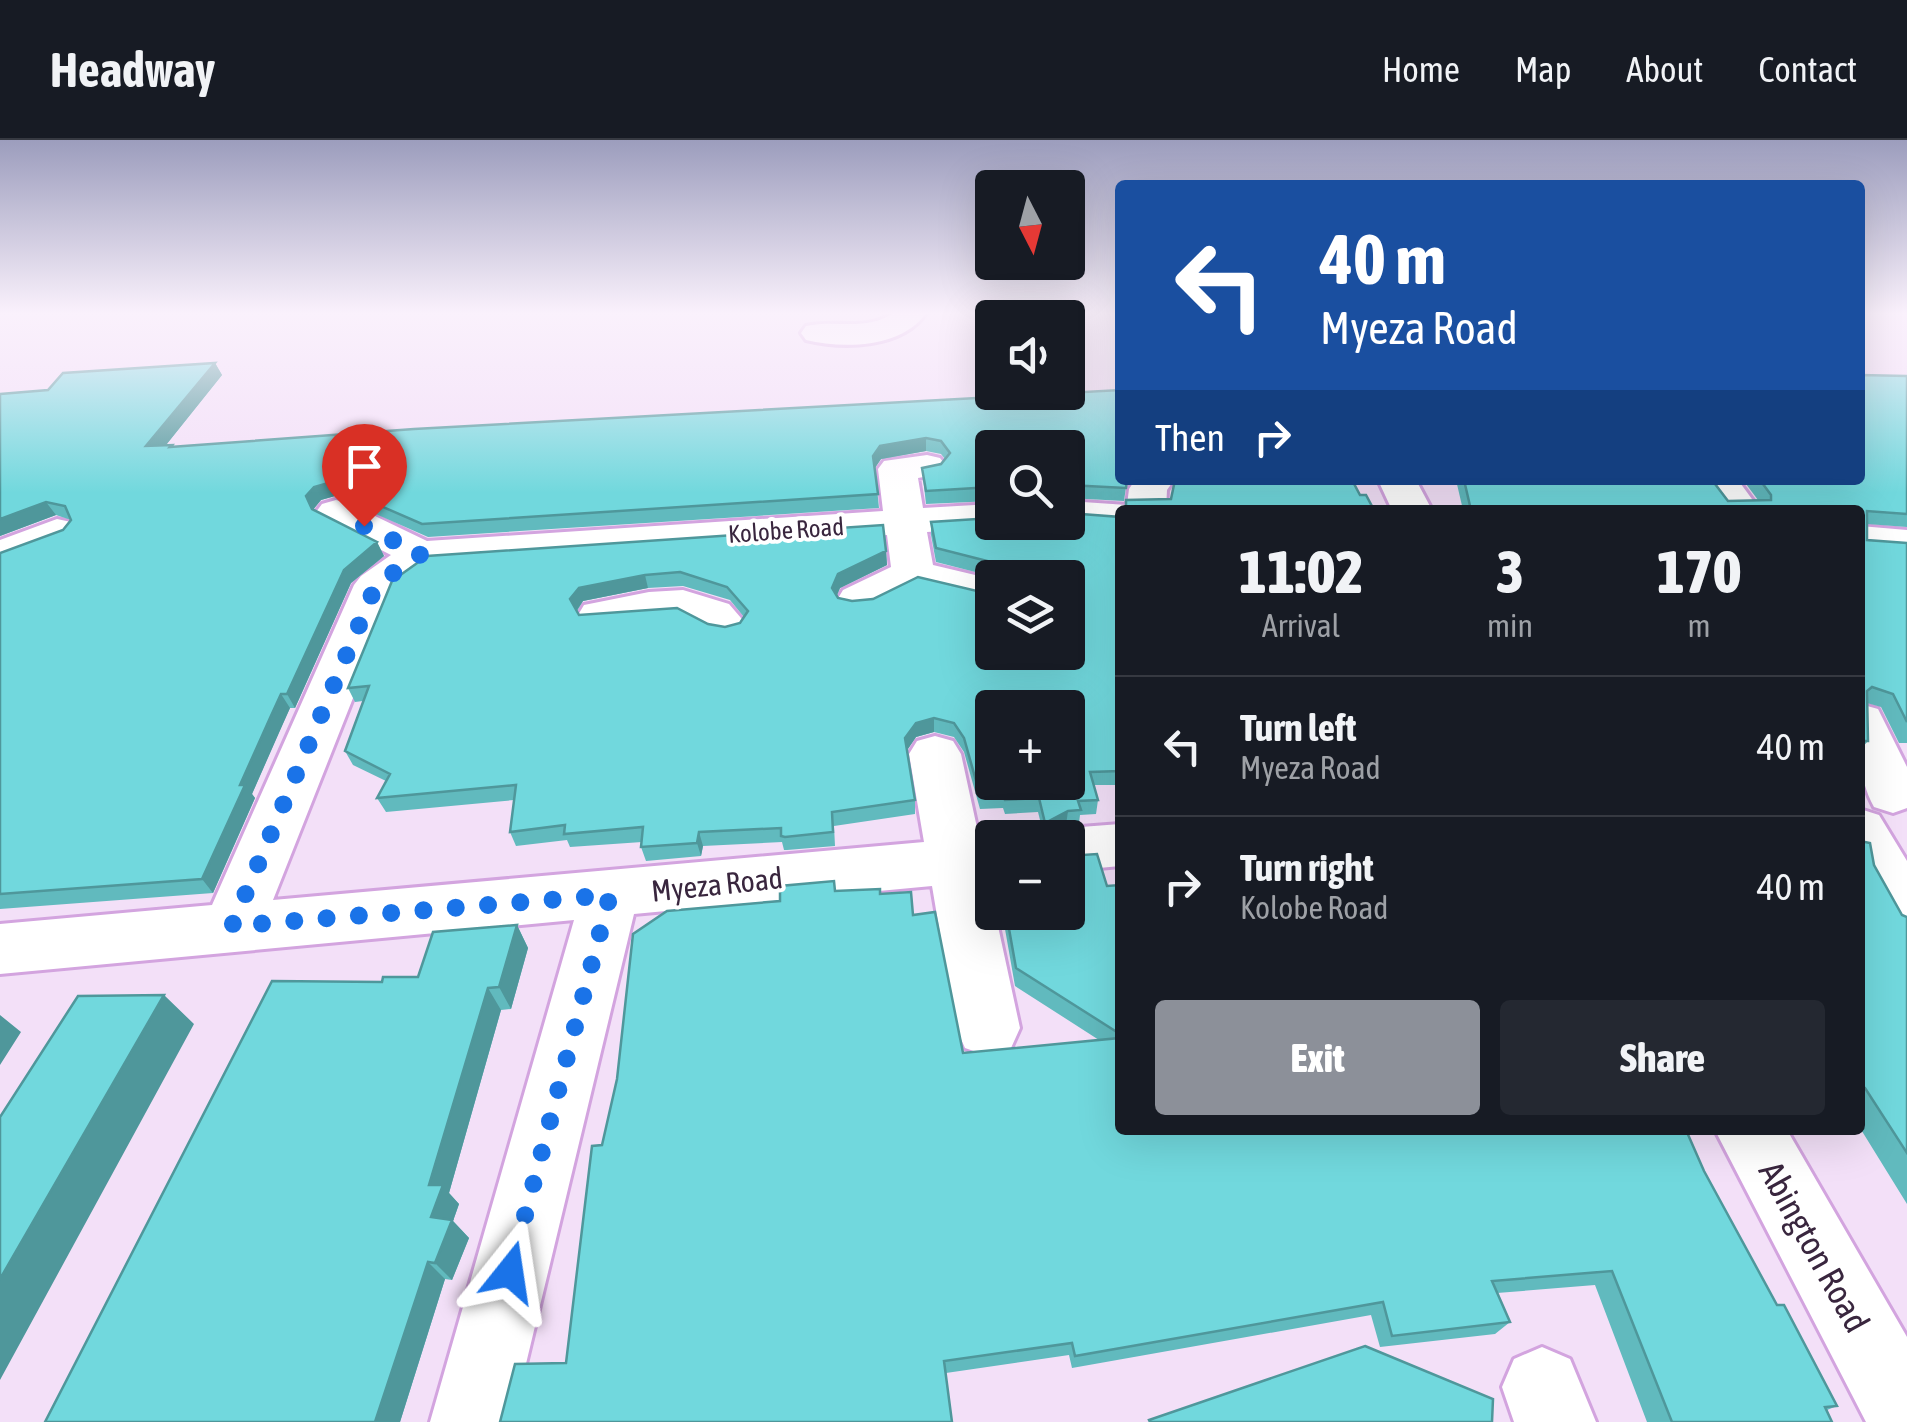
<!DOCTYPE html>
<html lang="en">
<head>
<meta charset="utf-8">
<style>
  :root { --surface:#171b24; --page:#242831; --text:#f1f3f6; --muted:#9ea1a6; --line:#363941; --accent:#8c9099 }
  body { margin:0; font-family:"Asap Condensed",sans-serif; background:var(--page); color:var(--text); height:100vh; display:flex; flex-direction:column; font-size:38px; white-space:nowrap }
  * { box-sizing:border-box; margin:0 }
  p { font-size:32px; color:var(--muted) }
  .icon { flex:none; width:55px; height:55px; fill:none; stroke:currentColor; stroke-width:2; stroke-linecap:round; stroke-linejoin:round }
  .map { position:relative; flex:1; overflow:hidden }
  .side { position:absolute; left:1115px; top:365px; width:750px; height:630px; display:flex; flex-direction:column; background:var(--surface); border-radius:10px; box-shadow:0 10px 40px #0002 }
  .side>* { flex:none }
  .hud { position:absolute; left:1115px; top:40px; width:750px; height:305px; border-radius:10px; box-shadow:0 10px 40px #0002; background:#1a4fa0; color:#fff; overflow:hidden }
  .needle { width:65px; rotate:174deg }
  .fabs { position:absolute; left:975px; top:30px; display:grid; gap:20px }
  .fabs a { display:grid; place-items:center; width:110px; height:110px; border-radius:10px; background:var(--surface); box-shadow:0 10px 40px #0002; font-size:50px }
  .pin { position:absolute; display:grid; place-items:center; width:85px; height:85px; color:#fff; margin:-102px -42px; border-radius:50% 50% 50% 0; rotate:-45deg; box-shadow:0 0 10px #0007 }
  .pin .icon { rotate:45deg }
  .me { position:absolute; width:110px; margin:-55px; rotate:15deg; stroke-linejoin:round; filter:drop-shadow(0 0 8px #0008) }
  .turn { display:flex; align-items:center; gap:35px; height:210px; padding:0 40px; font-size:45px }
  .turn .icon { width:130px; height:130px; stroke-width:2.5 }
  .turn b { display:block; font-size:70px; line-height:85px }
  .then { display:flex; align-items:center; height:95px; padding:0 40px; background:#0003; gap:20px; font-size:38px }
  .eta { display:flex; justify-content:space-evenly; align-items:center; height:170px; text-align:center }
  .eta b { font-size:60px; font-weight:800; line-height:70px }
  .cta { display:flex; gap:20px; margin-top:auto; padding:20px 40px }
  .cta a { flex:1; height:115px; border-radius:10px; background:var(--accent); color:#fff; font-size:40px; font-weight:800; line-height:115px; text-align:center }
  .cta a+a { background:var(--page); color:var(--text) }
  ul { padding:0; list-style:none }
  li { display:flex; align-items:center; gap:30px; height:140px; padding:0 40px; border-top:2px solid var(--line) }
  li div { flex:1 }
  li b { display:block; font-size:38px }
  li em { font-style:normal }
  header { display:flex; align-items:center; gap:60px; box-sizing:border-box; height:140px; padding:0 50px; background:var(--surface); border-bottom:2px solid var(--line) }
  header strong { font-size:48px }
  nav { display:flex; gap:55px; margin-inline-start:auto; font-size:35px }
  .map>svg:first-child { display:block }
</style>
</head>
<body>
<header>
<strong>Headway</strong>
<nav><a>Home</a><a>Map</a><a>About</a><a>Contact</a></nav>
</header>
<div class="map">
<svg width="1907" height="1282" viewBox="0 0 1907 1282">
  <rect width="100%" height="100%" fill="#f3e0f8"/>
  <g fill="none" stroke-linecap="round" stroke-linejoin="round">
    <g stroke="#d3a4df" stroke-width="6">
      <path id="minor" d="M893 173H926C902 208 844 209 806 200L801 193 806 186C836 179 866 192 893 173Z
        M927 315 940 318 946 326 940 334 918 338 923 368 992 364V382H1008L992 388 927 392 933 425 992 439V459L980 462 918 447C894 460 871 477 843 470L837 460 843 450 891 427 887 395 432 426 395 452 273 760 924 702 909 614 917 601 935 596 953 601 961 614 979 697 996 698H992V740H988L1020 888 1011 908 988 916 965 908 956 888 932 746 634 774 512 1282H430L574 780 0 834V784L212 765 354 445 361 436 391 415 322 380 316 372 322 364 336 360 350 364 427 401 883 371 878 329 884 321Z
        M1135 340H1174L1167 350 1166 370H1120V387L1058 382H1068V361L1127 365 1129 349Z
        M1378 340H1416L1432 370H1392Z
        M1699 340H1738L1760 370H1720Z
        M57 379 71 382 77 391 71 400 0 428V400Z
        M1860 386 1907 390V414L1860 410Z
        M683 450 729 464 747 485 740 495C701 505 710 481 681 478 648 473 617 493 584 485L578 475 584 465 649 452Z
        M1860 564 1878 569 1907 627V668L1893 673 1874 667C1855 632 1860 602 1860 564Z
        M1860 669 1879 675 1907 721V797L1886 790 1860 741Z
        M1120 684V726L1068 731V698H1047L1068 688Z
        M1715 990H1787L1907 1197V1282H1866Z
        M1542 1207 1570 1219 1596 1282H1514L1502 1247 1514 1219Z"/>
    </g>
    <use href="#minor" fill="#fff" fill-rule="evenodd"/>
  </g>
  <path fill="#61babe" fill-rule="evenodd" d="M215 223 222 235 166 305 174 307 1120 250V340H1132L1126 347 1124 361 1068 358V308H992V361L926 364 922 328 941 324 945 319 941 314 926 311 881 319 875 328 879 368 428 397 335 356 321 360 313 369 377 402 384 416 351 443 295 568H290L279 592 252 654 255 658 213 753 0 769V413L63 390 71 380 56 375 0 396V254L48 250Z
    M1887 236H1907V387L1867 384V400L1907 403V603H1899L1881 567 1867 563 1868 601 1860 610V370H1463L1456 340H1712L1728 361 1758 360 1743 340H1860Z
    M1120 377V645H1094L1098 660 1096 674 1080 675 1079 683 1066 685 1067 698 1044 696 1038 672 1005 674 1003 668 980 669 964 612 954 597 934 592 916 597 907 610 915 660V674L834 686 835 706 787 710H784L782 702 703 706 701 716 646 721 641 707 642 702 570 707 567 700 516 706 510 692 514 660 386 672 377 658 386 641 353 625 345 611 363 561 355 562 348 548 392 441 886 411 887 425 840 448 837 455 838 458 1068 512 995 437 936 422 931 395V382ZM683 446 730 460 744 477 740 483 725 487 579 475 577 471 583 461 648 448Z
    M1860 701 1902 775 1907 777V1064L1860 988Z
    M1068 716 1107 746 1120 745V990L1704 1031 1777 1165 1837 1266 1827 1270 1832 1282H1647L1595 1145 1497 1153 1510 1182 1495 1194 1380 1207 1371 1175 1072 1228 1069 1215 946 1233 566 1223 602 1005 780 761 836 751 880 754 913 775 963 913 1099 900 1015 846 1002 772H1068Z
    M517 785 528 808 511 869 501 870 449 1053 459 1064 453 1081 469 1098 452 1140 445 1139 400 1282H45L418 837Z"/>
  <path fill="#4f979b" d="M215 223 222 235 154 320 146 306Z
    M926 298V311L881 319 874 329 873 316 880 306Z
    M328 343 335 356 321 360 313 370 306 356 314 347Z
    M46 362 56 375 0 396V379Z
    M377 402 384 416 351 443 295 568 287 554 344 430Z
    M886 411 887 425 840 448 834 462 832 448 838 434Z
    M645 435 648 448 583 461 575 473 570 459 579 448Z
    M281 554 290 568 252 654 255 658 213 753 202 739 240 645Z
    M934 578V592L916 597 906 612 905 598 916 583Z
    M1068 671 1066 685 1047 682 1046 696H1044L1045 683Z
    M699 692 703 706 701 716 697 703Z
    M517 785 528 808 511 869 499 847Z
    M488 848 501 870 449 1053 459 1064 453 1081 469 1098 452 1140 435 1123 429 1045Z
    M164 855 194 884 0 1240V1139Z
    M0 875 21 892 0 925Z
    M428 1122 445 1139 400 1282H375Z"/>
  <path fill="#71d8dd" stroke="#4f979b" stroke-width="2.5" fill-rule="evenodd" d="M215 223 146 306 172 305 170 307 414 289 1120 250V340H1127L1126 348 1068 345V308H992V347L926 351 922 328 941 324 950 313 941 301 926 298 880 306 873 316 878 354 422 384 328 343 314 347 306 356 312 369 377 402 344 430 287 554H281L270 578 240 645H245L202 739 0 754V413L63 390 71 380 65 366 46 362 0 379V254L48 250 63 233Z
    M1860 235 1907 236V374L1867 371V400L1907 403V582L1893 554 1872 547 1867 551 1868 601H1860V370H1471L1464 340H1712L1728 361 1771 360V355L1760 340H1860Z
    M1175 340H1352L1360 355H1366L1374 370H1126V360L1171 359Z
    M1068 373 1120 377V631L1090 632 1098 660 1078 661 1081 670 1068 671 1045 683 1039 658 1005 660 1004 654 980 655 964 598 954 583 934 578 916 583 905 598 915 660 832 672 833 692 785 697 781 696V688L699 692 697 703 641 707 643 687 564 694 565 685 510 692 516 645 377 658 390 634 345 611 369 546 348 548 392 441 427 416 883 385 886 411 838 434 832 448 838 458 852 461 873 459 918 437 981 452 992 448V512H1068V438H995V423L936 408 931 382 992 378V382H1068ZM680 432 727 447 748 471 740 483 725 487 708 484 677 468 579 475 570 459 579 448 645 435ZM992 568H1068V642H992Z
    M1047 682 1066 683 1067 698H1051Z
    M1860 701 1870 703 1874 725 1902 775 1907 777V1013L1865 948H1860Z
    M1068 710V716L1097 714 1107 746 1120 745V894L1016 828 1006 772H1068Z
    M834 741 835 751 880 749V754L911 752 913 775 935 772 963 913 1120 898V990H1686L1704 1031 1777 1165H1784L1837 1266 1825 1267 1832 1282H1672L1612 1131 1492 1141 1510 1182 1392 1196 1383 1162 1075 1216 1072 1203 944 1221 952 1282H500L515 1224 566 1223 592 1006 602 1005 617 939 633 794 667 771 780 761V746Z
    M517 785 499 847 488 848 429 1045H443L431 1077 452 1080 435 1123 428 1122 375 1282H45L272 841 382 842 383 837H418L433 792Z
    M164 855 0 1139V977L78 856Z
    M1365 1206 1493 1259 1492 1282H1150L1149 1280Z"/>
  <linearGradient id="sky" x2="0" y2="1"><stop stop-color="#9c9dbd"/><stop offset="0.49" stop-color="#faf1fc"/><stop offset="1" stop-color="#faf1fc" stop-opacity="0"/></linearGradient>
  <rect width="1907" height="353" fill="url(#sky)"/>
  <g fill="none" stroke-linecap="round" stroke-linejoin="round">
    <path stroke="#1a73e8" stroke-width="18" stroke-dasharray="0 32.4" d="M364 386 421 414 376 445 232 786 610 755 510 1132"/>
  </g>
  <g text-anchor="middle" stroke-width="8" stroke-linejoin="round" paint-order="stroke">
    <g font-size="25" fill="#39263e" stroke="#fff">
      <text transform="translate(786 390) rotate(-4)" y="9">Kolobe Road</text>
    </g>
    <g font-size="30" fill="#39263e" stroke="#fff">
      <text transform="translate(717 745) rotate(-6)" y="10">Myeza Road</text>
    </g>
    <g font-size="35" fill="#39263e" stroke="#fff">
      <text transform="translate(1814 1107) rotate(61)" y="12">Abington Road</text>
    </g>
  </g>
</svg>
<div class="fabs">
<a><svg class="needle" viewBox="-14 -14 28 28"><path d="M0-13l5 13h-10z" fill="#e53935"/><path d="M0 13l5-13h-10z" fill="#9ea1a6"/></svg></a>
<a><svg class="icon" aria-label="sound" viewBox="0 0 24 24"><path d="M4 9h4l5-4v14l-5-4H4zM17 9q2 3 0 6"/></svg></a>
<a><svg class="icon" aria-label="search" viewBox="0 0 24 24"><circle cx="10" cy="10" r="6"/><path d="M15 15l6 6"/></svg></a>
<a><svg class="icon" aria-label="layers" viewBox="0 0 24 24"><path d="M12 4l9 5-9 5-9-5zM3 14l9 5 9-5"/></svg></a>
<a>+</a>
<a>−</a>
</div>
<div class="pin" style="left:364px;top:386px;background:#d93025"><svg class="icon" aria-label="arrive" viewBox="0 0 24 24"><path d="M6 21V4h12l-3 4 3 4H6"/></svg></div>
<svg class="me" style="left:510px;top:1132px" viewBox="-20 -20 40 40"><path d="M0-17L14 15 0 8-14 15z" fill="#1a73e8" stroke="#fff" stroke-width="4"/></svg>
<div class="hud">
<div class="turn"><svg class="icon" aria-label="left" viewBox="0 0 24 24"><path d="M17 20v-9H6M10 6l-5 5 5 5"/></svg><div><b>40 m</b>Myeza Road</div></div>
<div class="then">Then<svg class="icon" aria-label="right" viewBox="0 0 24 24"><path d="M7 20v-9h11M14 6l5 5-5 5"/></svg></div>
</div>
<section class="side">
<div class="eta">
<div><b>11:02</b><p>Arrival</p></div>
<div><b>3</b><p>min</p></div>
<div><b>170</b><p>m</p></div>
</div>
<ul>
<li><svg class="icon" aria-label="left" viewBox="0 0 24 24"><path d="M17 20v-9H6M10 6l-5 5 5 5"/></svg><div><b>Turn left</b><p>Myeza Road</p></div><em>40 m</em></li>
<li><svg class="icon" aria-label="right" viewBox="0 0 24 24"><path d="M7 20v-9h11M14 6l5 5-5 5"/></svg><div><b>Turn right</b><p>Kolobe Road</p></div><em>40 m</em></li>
</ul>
<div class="cta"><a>Exit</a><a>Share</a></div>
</section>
</div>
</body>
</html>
